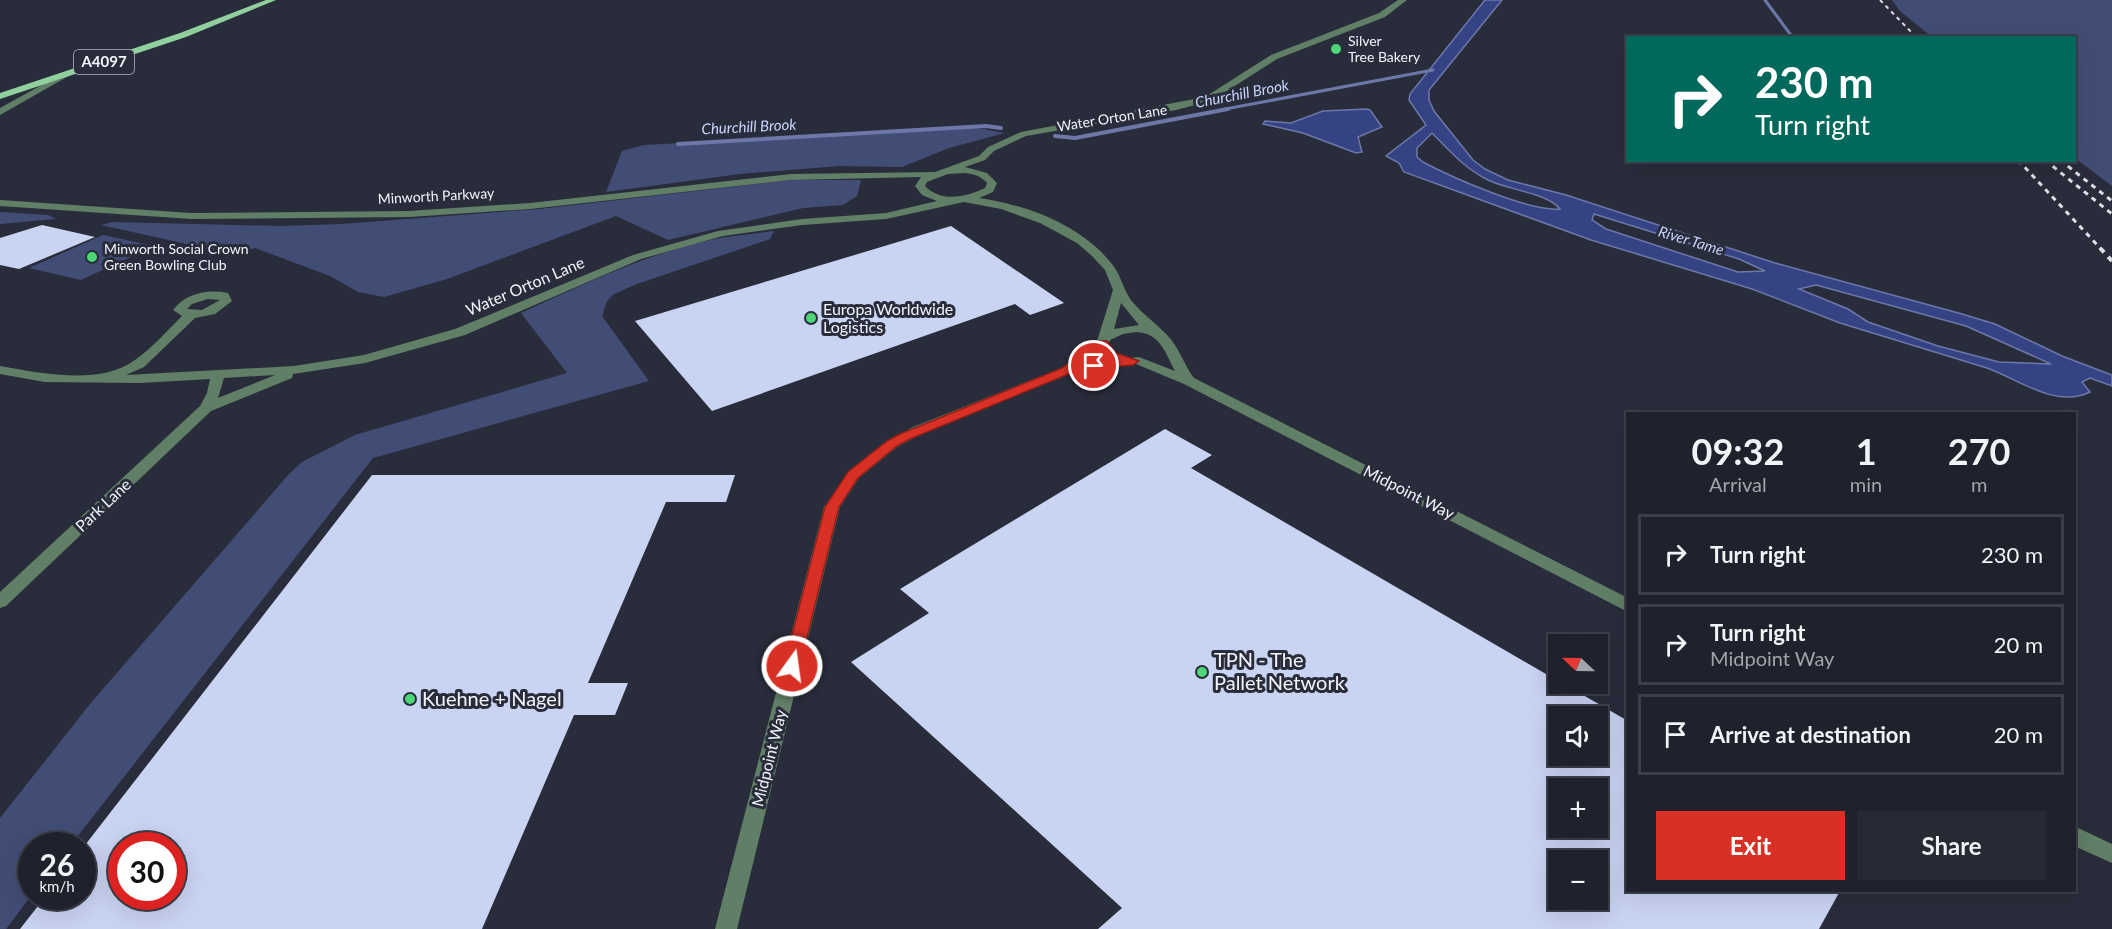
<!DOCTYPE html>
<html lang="en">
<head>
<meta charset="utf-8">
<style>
  :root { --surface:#1f222c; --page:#272a34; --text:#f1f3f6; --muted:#a1a4a9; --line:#3c3f48; --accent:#d93025 }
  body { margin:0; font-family:Lato,sans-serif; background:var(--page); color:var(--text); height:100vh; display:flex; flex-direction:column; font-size:22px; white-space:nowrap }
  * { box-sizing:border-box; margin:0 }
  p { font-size:20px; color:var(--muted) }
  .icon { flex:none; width:33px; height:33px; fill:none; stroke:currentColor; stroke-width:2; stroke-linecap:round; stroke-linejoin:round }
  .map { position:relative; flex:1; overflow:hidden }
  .panel { position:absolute; left:1626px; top:412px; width:450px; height:480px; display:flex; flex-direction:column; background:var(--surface); border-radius:0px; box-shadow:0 6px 24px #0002,0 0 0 2px var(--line) }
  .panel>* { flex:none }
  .top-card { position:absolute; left:1626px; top:36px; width:450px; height:126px; border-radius:0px; box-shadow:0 6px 24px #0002,0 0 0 2px var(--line); background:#00695c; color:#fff; overflow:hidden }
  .needle { width:39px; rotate:292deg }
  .tools { position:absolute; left:1548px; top:634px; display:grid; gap:12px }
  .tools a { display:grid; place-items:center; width:60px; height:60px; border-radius:0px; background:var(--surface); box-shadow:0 6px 24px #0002,0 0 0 2px var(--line); font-size:30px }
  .speed { position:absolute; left:18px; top:832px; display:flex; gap:12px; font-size:30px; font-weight:700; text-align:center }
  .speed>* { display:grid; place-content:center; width:78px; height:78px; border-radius:50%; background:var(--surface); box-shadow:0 6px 24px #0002,0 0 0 2px var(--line); line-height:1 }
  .speed small { font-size:15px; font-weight:400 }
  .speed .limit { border:9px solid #d22; background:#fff; color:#111 }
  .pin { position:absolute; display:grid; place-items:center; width:51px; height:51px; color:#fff; margin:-26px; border:3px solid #fff; border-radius:50%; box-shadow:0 2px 6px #0007 }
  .me { position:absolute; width:66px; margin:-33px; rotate:14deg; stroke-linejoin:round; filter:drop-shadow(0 0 4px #0008) }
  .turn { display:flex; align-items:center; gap:21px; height:126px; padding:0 30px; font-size:27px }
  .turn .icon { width:78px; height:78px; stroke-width:2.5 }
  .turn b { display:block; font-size:42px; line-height:51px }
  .eta { display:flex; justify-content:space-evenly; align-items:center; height:102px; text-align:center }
  .eta b { font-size:36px; font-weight:700; line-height:42px }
  .cta { display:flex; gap:12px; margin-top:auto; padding:12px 30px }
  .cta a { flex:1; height:69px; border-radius:0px; background:var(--accent); color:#fff; font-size:24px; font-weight:700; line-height:69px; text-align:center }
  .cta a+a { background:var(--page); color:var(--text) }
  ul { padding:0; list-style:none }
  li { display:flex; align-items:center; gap:18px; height:81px; margin:0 12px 9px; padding:0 18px; border:3px solid var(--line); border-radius:0px }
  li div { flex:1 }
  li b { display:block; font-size:22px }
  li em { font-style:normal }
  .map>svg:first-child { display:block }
</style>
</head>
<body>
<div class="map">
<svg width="2112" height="929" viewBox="0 0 2112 929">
  <rect width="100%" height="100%" fill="#292d3b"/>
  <path fill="#424d76" d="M1892 0H2112V186L2075 158 2074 38 1932 37 1900 11Z
    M977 128 1005 133 949 148 902 167 839 166 740 174 606 192 622 151 644 145Z
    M793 180H861L857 196 843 205 803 208 668 240 616 216 447 279 384 297 358 292 330 276 255 248 236 255 101 225 112 222 282 226 341 224 539 209Z
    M0 212 48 215 56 219 0 224Z
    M774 231 770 239 637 284 614 294 607 301 602 316 649 381 373 458 70 846H32L31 896 6 929H0V818L90 704 289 474 302 462 355 435 567 373 521 313C582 285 644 255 710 240 731 236 753 234 774 231Z
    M103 235 154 246 81 280 29 268Z"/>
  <path fill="#354385" stroke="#6d78a9" stroke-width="1.5" fill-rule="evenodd" d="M1485 0H1502L1429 90V100L1434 111 1473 160 1485 169 1508 180 1566 195 1775 263 1962 314 1995 324 2062 356 2112 375V386L2090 378 2082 382 2090 392C2056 409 2018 379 1987 368L1840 323 1752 289 1591 240 1404 172 1399 163 1386 156 1426 125 1409 100 1410 94ZM1432 133C1450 151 1464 168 1488 180 1508 190 1548 193 1560 209 1530 212 1451 177 1423 162L1417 157V148ZM1594 214 1739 259 1765 271 1738 272 1606 229 1592 220ZM1816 285 1966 326 2051 364 1999 362 1938 346 1868 322 1848 309 1799 289Z
    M1366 109 1370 110 1382 127 1358 137 1362 152 1356 153 1303 133 1263 124 1265 121 1291 123 1323 111Z"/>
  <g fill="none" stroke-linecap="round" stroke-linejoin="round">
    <path stroke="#6d78a9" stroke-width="3" d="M1765 0 1793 38
      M1220 110 1433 70"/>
    <path stroke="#6d78a9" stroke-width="4" d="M1055 136 1075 138 1228 109
      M678 144 986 126 1001 128"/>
  </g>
  <path fill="#c9d3f2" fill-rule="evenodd" d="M42 225 95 237 19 269 0 265V238Z
    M951 226 1064 303 1030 315 1015 304 712 411 635 321Z
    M1165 429 1212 455 1191 468 1558 681V684H1564L1628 721V891H1840L1819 929H1098L1122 908 851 662 929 613 900 589ZM1558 717H1598V756H1558ZM1558 789H1598V828H1558ZM1558 861H1598V900H1558Z
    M372 475H735L726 502H666L588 683H628L615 715H574L482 929H20L45 897H82V849ZM122 846H172V897H122Z"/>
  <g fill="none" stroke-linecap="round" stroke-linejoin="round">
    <path fill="#617e66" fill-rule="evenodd" d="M1398 0H1407L1385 17 1277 59 1211 101 1176 110 1026 136 994 151 985 160 965 167 987 173 997 183 993 192 979 198C1027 205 1081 225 1112 264 1121 275 1123 289 1131 300 1142 314 1156 323 1167 335 1179 347 1184 365 1194 378L1628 598V612L1184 384 1136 364 1070 374 923 433 897 447 859 478 840 507 737 929H715L824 507 848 472 887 441 913 427 1064 367 1097 341 1113 290 1105 270 1092 256 1077 243 1040 223 1001 209 964 202 886 219 802 225 723 236 641 259 465 335 365 363 293 374 292 378 211 411 6 606 0 608V592L200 406 207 393 210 379 140 383 45 382 0 374V366C40 373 100 386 135 360 152 348 167 331 182 316L173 310C186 293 208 289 228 293L232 301 215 314 195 318 144 367 126 375 294 366 364 355 455 329 633 255 718 231 802 219 886 213 937 201 922 195 915 186 921 177 791 180 530 209 409 217 191 219 0 206V200L191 213 409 211 530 203 791 174 935 172 979 156 988 147 1021 132 1205 97 1271 55 1379 13ZM965 173C974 174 981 176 987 183L985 188C966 197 941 203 925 186L927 182 948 174ZM208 299 220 300 202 310 187 309 192 304ZM1121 303 1139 325 1114 329ZM1136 332C1160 333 1165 352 1175 371L1139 357 1084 364 1108 346 1110 340 1123 334ZM275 375 218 398 224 378Z
      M67 71 74 73 0 115V108Z
      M2074 826 2112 844V863L2074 846Z"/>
    <path fill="#91cf9d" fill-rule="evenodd" d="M266 0H276L186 37 0 99V93L180 33Z"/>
    <path stroke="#dcdfe8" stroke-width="2" stroke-dasharray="4 4" stroke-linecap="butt" d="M1880 0 1917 38"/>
    <path stroke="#dcdfe8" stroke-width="3" stroke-dasharray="5 5" stroke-linecap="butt" d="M2018 160 2101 249
      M2045 160 2112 214
      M2060 160 2112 201"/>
    <path stroke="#dcdfe8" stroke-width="4" stroke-dasharray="6 6" stroke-linecap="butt" d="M2100 248 2112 261"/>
  </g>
  <path fill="#d93025" stroke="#8d1f18" stroke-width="1.5" d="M1098 341H1107L1116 353 1139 361 1133 365 1089 369V364L1114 360 1099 351 1071 373 910 439 897 446 858 478 839 507 800 666 792 672 786 670 784 666 825 507 848 472 887 441 900 434 1062 368Z"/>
  <g fill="#4dd676" stroke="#292d3b" stroke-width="2">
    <circle cx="1336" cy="49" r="6"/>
    <circle cx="92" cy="257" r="6"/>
    <circle cx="811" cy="318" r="6"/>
    <circle cx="1202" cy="672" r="6"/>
    <circle cx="410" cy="699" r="6"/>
  </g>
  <g text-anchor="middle" stroke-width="6" stroke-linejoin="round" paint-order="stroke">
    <g font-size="14" fill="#f1f4fd" stroke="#292d3b" text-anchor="start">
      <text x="1348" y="46">Silver<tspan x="1348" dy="16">Tree Bakery</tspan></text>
      <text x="104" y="254">Minworth Social Crown<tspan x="104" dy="16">Green Bowling Club</tspan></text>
    </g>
    <g font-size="14" fill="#f1f4fd" stroke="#292d3b">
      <text transform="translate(1112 118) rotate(-9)" y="5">Water Orton Lane</text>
      <text transform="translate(436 196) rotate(-3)" y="5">Minworth Parkway</text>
    </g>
    <rect fill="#292d3b" stroke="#b5b8c3" stroke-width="1.5" x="74" y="50" width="60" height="24" rx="4.5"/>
    <g font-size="15" font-weight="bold" fill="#f1f4fd">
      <text x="104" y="67">A4097</text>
    </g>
    <g font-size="15" font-style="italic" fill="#c7d4fb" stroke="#292d3b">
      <text transform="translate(1242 94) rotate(-11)" y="5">Churchill Brook</text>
      <text transform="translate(749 127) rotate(-3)" y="5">Churchill Brook</text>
      <text transform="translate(1691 241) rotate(17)" y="5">River Tame</text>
    </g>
    <g font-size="16" fill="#f1f4fd" stroke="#292d3b">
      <text transform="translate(525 286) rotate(-23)" y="6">Water Orton Lane</text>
      <text transform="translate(1409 492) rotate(27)" y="6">Midpoint Way</text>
      <text transform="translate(103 505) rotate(-43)" y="6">Park Lane</text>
      <text transform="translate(769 758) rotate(-76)" y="6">Midpoint Way</text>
    </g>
    <g font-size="16" fill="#f1f4fd" stroke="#292d3b" text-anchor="start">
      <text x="823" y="315">Europa Worldwide<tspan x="823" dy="18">Logistics</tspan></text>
    </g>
    <g font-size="20" fill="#f1f4fd" stroke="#292d3b" text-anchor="start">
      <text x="1214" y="667">TPN - The<tspan x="1214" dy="23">Pallet Network</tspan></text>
      <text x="422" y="706">Kuehne + Nagel</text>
    </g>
  </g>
</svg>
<div class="tools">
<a><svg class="needle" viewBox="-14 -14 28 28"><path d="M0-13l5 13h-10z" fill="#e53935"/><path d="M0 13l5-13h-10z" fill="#a1a4a9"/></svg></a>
<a><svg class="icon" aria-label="sound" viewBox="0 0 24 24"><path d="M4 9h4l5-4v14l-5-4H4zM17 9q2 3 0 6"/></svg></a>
<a>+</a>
<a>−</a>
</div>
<div class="speed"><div>26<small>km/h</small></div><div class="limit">30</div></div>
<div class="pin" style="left:1094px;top:366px;background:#d93025"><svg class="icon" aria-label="arrive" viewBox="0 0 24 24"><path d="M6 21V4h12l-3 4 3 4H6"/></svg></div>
<svg class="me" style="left:792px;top:666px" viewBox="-20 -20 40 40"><circle r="17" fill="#d93025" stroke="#fff" stroke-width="3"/><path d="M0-11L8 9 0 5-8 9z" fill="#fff"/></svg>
<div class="top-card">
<div class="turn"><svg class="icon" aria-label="right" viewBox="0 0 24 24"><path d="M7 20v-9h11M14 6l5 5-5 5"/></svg><div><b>230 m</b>Turn right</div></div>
</div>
<section class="panel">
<div class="eta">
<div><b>09:32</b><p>Arrival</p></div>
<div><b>1</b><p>min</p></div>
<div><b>270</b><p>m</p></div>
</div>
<ul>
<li><svg class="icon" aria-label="right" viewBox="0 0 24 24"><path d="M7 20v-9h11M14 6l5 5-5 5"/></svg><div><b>Turn right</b></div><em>230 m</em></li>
<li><svg class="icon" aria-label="right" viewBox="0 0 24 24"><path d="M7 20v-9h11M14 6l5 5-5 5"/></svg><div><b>Turn right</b><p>Midpoint Way</p></div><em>20 m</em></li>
<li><svg class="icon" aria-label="arrive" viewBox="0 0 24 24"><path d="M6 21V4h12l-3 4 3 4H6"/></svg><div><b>Arrive at destination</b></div><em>20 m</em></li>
</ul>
<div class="cta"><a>Exit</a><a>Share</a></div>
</section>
</div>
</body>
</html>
